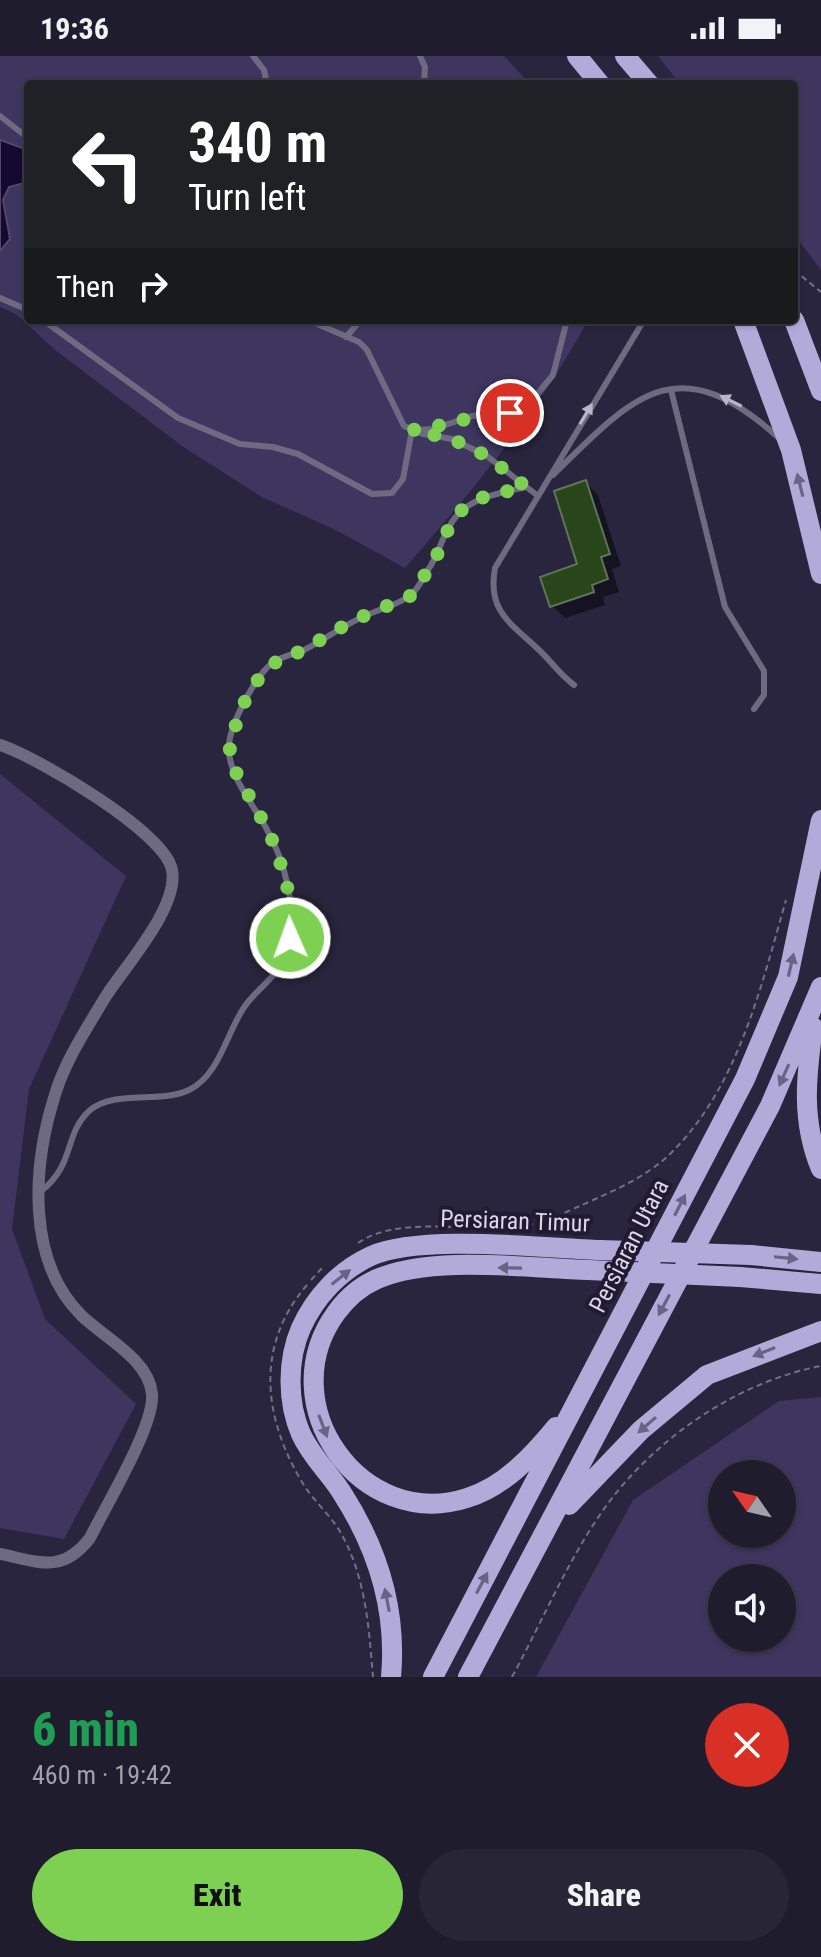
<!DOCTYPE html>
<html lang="en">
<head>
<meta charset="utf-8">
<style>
  :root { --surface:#1f1c2e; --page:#272536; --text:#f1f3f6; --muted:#a1a1aa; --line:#3c3a4a; --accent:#7ed053 }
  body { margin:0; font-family:"Roboto Condensed",sans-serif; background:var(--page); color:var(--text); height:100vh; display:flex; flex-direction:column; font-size:30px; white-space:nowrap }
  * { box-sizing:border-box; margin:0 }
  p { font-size:26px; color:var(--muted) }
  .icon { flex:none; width:44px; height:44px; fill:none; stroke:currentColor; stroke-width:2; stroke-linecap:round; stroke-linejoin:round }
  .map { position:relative; height:1621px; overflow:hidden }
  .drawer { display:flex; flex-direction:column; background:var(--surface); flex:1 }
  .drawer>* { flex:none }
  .hud { position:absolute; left:24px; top:24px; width:774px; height:244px; border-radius:8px; box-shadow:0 2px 6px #0004,0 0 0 2px var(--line); background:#202124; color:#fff; overflow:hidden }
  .needle { width:52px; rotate:304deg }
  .controls { position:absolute; left:708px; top:1404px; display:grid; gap:16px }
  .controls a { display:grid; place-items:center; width:88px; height:88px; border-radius:50%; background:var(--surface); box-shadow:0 2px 6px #0004,0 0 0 2px var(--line); font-size:40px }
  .pin { position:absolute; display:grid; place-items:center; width:68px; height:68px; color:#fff; margin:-34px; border:4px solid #fff; border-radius:50%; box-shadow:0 2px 8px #0007 }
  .me { position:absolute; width:88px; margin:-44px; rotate:358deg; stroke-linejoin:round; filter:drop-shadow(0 0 6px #0008) }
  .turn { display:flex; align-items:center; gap:28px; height:168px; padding:0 32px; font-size:36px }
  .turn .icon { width:104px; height:104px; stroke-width:2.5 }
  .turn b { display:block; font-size:56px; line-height:68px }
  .then { display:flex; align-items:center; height:76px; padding:0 32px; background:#0003; gap:16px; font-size:30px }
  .round { display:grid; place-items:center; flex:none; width:84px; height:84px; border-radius:42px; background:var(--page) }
  .summary { display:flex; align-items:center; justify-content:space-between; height:136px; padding:0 32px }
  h1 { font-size:48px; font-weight:800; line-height:60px; color:#1e9e55 }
  .button { display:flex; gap:16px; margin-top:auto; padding:16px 32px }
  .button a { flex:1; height:92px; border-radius:48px; background:var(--accent); color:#111; font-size:32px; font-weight:800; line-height:92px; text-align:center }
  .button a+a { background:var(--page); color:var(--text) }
  .status { display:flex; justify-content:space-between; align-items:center; height:56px; padding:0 40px; background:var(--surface); direction:ltr }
  .status svg { height:22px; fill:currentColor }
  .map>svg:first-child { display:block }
</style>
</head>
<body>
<div class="status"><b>19:36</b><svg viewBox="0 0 49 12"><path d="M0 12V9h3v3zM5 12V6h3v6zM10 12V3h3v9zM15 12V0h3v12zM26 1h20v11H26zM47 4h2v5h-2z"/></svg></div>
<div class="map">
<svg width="821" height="1621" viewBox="0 0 821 1621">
  <rect width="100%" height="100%" fill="#29253e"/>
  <path fill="#3e365f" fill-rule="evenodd" d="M0 0H504L530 28H28V264H588C539 355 473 434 405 512L336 474 262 441 182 390 54 293 16 258 0 251Z
    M658 0H821V214L794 178V28H680Z
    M0 718 126 820 29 1033 12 1173 45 1263 136 1348 64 1483 0 1472Z
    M821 1341V1621H536L633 1444 779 1345ZM782 1418V1478H722V1418ZM782 1522V1582H722V1522Z"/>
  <path fill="#150932" stroke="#504769" stroke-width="2" d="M0 84 28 94V126L9 131 3 144 10 183 0 195Z"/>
  <path fill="#0007" d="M586 427 598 439 621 510 612 513 619 536 603 541 605 549 565 562 552 550 580 510Z"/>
  <path fill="#29461b" stroke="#617359" stroke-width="2" d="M586 424 610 498 601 501 608 523 592 529 594 536 550 551 540 521 577 508 554 435Z"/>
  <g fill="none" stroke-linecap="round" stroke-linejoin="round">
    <path stroke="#737086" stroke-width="2" stroke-dasharray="6 4" stroke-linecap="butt" d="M794 214 821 236
      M507 1172C539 1170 564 1157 593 1144 620 1132 650 1118 671 1097 738 1031 761 931 786 844
      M358 1187C384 1169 422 1170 452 1171
      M311 1224 323 1211
      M307 1229C255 1289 263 1361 302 1426 313 1445 332 1460 342 1479 366 1523 369 1573 373 1621
      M512 1621C543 1564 568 1503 606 1450 656 1382 737 1326 821 1310"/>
    <path stroke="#6d6a81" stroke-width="6" d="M253 0 264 14 267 28
      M420 0 425 11 424 28
      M0 60 28 82
      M0 242 28 254
      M43 264 178 362 240 388 273 391 298 398 372 438 392 437 403 423 412 374
      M308 264 359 286 367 294 404 370 423 378 452 383 487 400 538 440
      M346 281 361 264
      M671 334 725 551 764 615V639L754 653
      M416 374 433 373 472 360 524 354 553 319 567 264
      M553 419C635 338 678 290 780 383
      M574 629C558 617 552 606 539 594 511 567 487 556 495 512L644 264
      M40 1136C76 1108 63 1080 89 1055 114 1033 160 1048 189 1034 220 1019 227 975 245 950 258 932 278 920 286 898 300 860 285 804 265 770 252 747 226 716 229 688 231 667 255 621 271 608 281 600 292 599 304 594 326 583 345 568 367 559 380 553 400 548 411 539 418 533 423 522 428 514 437 501 441 485 449 471 465 441 497 438 526 431"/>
    <path stroke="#6d6a81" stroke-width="12" d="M0 689C37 701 165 776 172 814 179 851 126 909 106 940 87 972 64 1006 54 1042 33 1110 26 1204 81 1259 103 1281 149 1303 152 1338 155 1369 105 1451 90 1482 62 1518 40 1506 0 1498"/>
    <path stroke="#b2abd9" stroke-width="20" d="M577 0 600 28
      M625 0 649 28
      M743 264 791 394 821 518
      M794 264 821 335
      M813 971C806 1021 801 1065 821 1113
      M751 1199 821 1206
      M740 1221 821 1228
      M556 1371C533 1399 504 1431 467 1442 361 1476 270 1348 336 1257 346 1243 361 1230 377 1223 432 1199 526 1212 588 1214
      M569 1449 641 1374 707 1319 821 1275
      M391 1621C397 1555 378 1493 342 1437 329 1416 312 1402 301 1378 287 1346 287 1304 301 1272 315 1241 340 1214 371 1200 420 1178 543 1192 600 1194
      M433 1621 745 1023 788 921 821 764
      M468 1621 770 1050 821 931"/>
    <path stroke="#b2abd9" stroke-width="20" d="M600 1194 751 1199
      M588 1214 740 1221"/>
  </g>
  <defs><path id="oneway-solid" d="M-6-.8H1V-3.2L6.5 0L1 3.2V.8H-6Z" transform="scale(2)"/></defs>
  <g fill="#b9b6c9">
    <use href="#oneway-solid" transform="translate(731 345) rotate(-154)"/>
    <use href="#oneway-solid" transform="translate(586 358) rotate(-59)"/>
  </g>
  <g fill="#696386">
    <use href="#oneway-solid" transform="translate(800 429) rotate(-104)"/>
    <use href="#oneway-solid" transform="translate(791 909) rotate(-77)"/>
    <use href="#oneway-solid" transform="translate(784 1019) rotate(114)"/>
    <use href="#oneway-solid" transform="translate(680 1149) rotate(-63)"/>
    <use href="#oneway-solid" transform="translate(786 1202) rotate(6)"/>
    <use href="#oneway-solid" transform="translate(510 1212) rotate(-179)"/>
    <use href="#oneway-solid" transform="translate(341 1221) rotate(-38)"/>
    <use href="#oneway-solid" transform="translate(664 1249) rotate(118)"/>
    <use href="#oneway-solid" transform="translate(764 1296) rotate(158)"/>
    <use href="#oneway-solid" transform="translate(647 1369) rotate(139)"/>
    <use href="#oneway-solid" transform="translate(323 1370) rotate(69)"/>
    <use href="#oneway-solid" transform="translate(482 1527) rotate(-62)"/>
    <use href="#oneway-solid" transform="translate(387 1544) rotate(-101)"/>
  </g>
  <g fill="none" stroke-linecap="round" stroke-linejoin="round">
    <path stroke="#7ed053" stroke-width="14" stroke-dasharray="0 25.2" d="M290 882 287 826 270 778 232 709 229 687 245 645 261 619 283 600 300 596 352 565 410 540 434 506 450 469 465 450 486 440 526 431 487 400 452 383 412 374C446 371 476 357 510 357"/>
  </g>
  <g text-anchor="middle" stroke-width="8" stroke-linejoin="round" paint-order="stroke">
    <g font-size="24" fill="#d9d7e8" stroke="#201b33">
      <text transform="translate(515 1165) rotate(2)" y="8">Persiaran Timur</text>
      <text transform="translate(629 1190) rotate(-63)" y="8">Persiaran Utara</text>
    </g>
  </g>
</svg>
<div class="controls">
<a><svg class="needle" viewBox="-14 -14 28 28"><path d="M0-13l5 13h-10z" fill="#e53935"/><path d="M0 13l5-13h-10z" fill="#a1a1aa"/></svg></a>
<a><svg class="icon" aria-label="sound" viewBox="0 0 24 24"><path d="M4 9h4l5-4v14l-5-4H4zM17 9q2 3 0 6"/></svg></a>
</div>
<div class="pin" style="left:510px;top:357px;background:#d93025"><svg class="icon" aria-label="arrive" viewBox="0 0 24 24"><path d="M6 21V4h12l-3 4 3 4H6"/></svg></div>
<svg class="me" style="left:290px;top:882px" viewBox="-20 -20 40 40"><circle r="17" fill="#7ed053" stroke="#fff" stroke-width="3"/><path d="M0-11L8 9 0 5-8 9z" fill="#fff"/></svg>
<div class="hud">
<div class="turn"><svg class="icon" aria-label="left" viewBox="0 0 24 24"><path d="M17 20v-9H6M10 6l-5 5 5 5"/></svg><div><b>340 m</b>Turn left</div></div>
<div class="then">Then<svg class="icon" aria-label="right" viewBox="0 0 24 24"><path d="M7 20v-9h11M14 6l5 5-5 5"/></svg></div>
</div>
</div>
<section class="drawer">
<div class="summary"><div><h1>6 min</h1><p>460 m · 19:42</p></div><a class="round" style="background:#d93025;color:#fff"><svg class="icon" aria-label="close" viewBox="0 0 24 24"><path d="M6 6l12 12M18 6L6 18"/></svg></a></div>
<div class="button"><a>Exit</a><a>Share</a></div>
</section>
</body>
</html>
